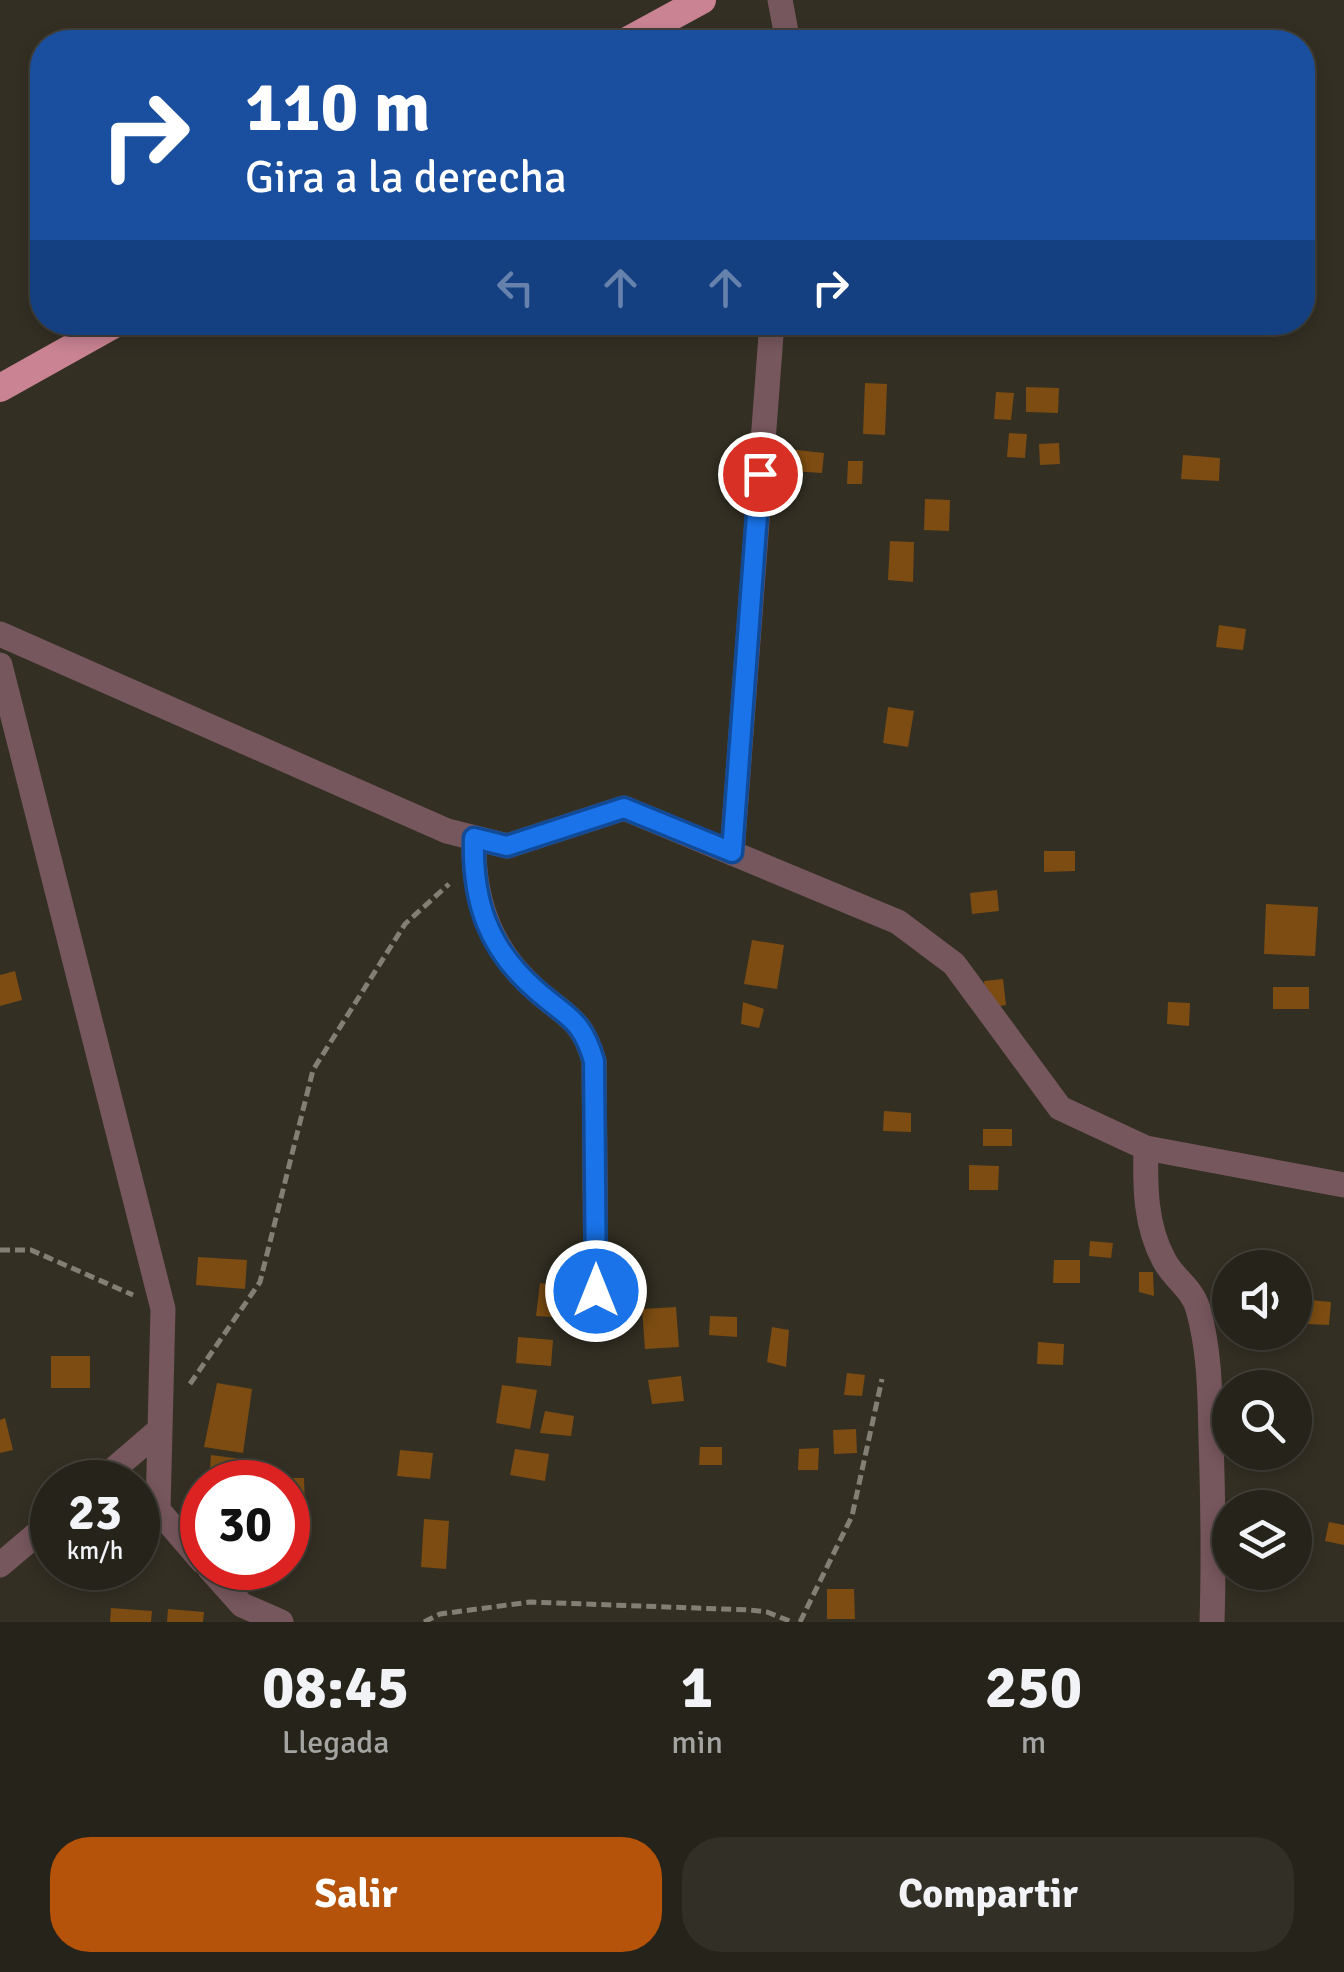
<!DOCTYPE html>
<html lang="es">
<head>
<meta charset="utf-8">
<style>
  :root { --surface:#26231a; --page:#322f27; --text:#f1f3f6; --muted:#a4a4a2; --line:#424039; --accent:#b45309 }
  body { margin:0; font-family:Signika,sans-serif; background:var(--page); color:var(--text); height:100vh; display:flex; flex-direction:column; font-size:38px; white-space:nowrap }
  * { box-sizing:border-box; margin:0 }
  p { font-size:32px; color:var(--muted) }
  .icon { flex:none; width:55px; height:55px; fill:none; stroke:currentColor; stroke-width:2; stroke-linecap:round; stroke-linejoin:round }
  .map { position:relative; height:1622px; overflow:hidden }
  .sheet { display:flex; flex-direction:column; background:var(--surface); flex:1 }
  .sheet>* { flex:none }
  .guide { position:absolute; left:30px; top:30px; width:1285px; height:305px; border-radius:40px; box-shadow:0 5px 15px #0003,0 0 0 2px var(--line); background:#1a4fa0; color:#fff; overflow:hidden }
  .buttons { position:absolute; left:1212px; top:1250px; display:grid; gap:20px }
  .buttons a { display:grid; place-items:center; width:100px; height:100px; border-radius:50%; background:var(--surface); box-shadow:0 5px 15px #0003,0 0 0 2px var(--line); font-size:50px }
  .speed { position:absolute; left:30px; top:1460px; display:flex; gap:20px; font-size:50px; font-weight:700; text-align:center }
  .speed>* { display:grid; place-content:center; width:130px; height:130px; border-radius:50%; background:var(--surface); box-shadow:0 5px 15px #0003,0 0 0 2px var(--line); line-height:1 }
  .speed small { font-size:25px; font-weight:400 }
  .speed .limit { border:15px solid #d22; background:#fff; color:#111 }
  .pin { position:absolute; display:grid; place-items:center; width:85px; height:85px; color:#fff; margin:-42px; border:5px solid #fff; border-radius:50%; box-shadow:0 2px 10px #0007 }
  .me { position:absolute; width:110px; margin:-55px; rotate:0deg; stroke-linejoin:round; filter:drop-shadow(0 0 8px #0008) }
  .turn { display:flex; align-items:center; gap:35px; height:210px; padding:0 50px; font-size:45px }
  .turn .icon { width:130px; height:130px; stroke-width:2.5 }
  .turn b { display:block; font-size:70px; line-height:85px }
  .lanes { display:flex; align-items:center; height:95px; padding:0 50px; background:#0003; justify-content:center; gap:50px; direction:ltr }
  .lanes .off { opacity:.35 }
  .eta { display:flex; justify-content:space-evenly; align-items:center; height:170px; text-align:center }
  .eta b { font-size:60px; font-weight:800; line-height:70px }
  .primary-button { display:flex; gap:20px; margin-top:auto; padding:20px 50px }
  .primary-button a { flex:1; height:115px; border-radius:40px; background:var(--accent); color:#fff; font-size:40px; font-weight:800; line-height:115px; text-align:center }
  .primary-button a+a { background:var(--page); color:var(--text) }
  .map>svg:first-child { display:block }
</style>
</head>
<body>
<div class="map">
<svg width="1344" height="1622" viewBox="0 0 1344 1622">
  <rect width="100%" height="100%" fill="#332f23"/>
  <path fill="#7c4c12" d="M865 383 887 384 885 435 863 434Z
    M1026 387 1059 388 1058 413 1026 412Z
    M996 392 1014 393 1011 420 994 419Z
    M1009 433 1027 434 1025 458 1007 457Z
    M1059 443 1060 464 1040 465 1039 444Z
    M778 448 824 453 822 473 775 470Z
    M1183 455 1220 458 1219 481 1181 479Z
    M848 461H863L862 484H847Z
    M925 499 950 500 949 531 924 530Z
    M890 541 914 542 913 582 888 580Z
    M1219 625 1246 629 1243 650 1216 647Z
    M888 707 914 711 908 747 883 743Z
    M1044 851H1075V871L1044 872Z
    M997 890 999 911 972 914 970 893Z
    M1266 904 1318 907 1315 956 1264 954Z
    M752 940 784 945 777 989 744 984Z
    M15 971 22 1000 0 1006V975Z
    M1003 979 1006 1005 987 1008 984 981Z
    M1273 987H1309V1009H1273Z
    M743 1002 764 1009 759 1028 741 1024Z
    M1168 1002 1190 1003 1189 1026 1167 1024Z
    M884 1111 911 1113V1132L883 1131Z
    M983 1129H1012V1146H983Z
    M969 1165 999 1166 998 1190H969Z
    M1090 1241 1113 1243 1111 1258 1089 1256Z
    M198 1257 247 1260 245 1289 196 1285Z
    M1054 1260H1080V1283H1053Z
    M1139 1272H1153L1154 1296 1139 1292Z
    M540 1283 555 1285 552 1317 536 1316Z
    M1310 1300 1331 1302 1329 1325 1307 1324Z
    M676 1307 679 1347 645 1349 642 1309Z
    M710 1316 737 1317V1337L709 1335Z
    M772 1327 789 1330 786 1367 767 1362Z
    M518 1337 553 1340 551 1366 516 1363Z
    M1038 1342 1064 1344 1063 1365 1037 1364Z
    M51 1356H90V1388H51Z
    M847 1373 865 1375 862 1396 844 1395Z
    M681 1376 684 1401 652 1404 648 1380Z
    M217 1383 252 1389 243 1453 204 1447Z
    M502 1385 537 1390 530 1429 496 1423Z
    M545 1411 574 1416 571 1436 540 1433Z
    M5 1418 13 1450 0 1453V1420Z
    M856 1429 857 1453 834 1454 833 1430Z
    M700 1447H722V1465H699Z
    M819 1448 818 1470H798L799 1449Z
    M515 1449 549 1454 545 1481 510 1475Z
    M400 1450 433 1453 430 1479 397 1476Z
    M211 1455 249 1460 247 1482H209Z
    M284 1478H304L305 1506H288V1482Z
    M424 1519 449 1521 446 1569 421 1567Z
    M1329 1522 1344 1525V1545L1325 1541Z
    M827 1589H854L855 1619H827Z
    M111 1608 152 1611 151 1622H110Z
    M168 1609 204 1612 203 1622H167Z"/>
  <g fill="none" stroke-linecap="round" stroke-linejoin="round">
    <path stroke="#827f75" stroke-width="5" stroke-dasharray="10 5" stroke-linecap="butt" d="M0 1250H31L133 1295
      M190 1384 260 1282 313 1070 405 924 449 884
      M424 1622 440 1614 530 1602 750 1610 767 1612 792 1622
      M800 1622 852 1516 882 1379"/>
    <path stroke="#76575d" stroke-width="25" d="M780 0 788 42
      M0 634 447 831 507 846 624 808 898 922 954 964 1060 1108 1146 1148 1344 1185
      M0 665 163 1309 158 1510 202 1561
      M474 838C472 899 490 951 537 991 568 1018 582 1019 594 1061L596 1291
      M732 853 772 322
      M1146 1148C1145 1186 1145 1225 1164 1260 1173 1278 1193 1289 1198 1309 1210 1351 1210 1396 1211 1438 1213 1500 1214 1561 1212 1622
      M99 1482 157 1432
      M0 1565 52 1521
      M209 1568 242 1605 281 1622"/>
    <path stroke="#c98392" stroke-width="28" d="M625 42 702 0
      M0 388 118 322"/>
  </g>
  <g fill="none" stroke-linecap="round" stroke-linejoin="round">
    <g stroke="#114b97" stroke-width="25">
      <path id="route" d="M596 1291 594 1061C582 1019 568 1018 537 991 488 949 472 901 474 838L507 846 624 808 732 852 760 474"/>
    </g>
    <use href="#route" stroke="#1a73e8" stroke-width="18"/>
  </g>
</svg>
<div class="buttons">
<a><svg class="icon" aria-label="sound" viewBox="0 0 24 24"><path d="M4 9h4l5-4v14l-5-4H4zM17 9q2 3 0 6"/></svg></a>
<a><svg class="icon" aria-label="search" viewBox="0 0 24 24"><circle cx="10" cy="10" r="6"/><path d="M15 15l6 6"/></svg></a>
<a><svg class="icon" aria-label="layers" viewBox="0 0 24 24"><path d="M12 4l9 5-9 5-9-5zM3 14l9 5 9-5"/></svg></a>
</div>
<div class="speed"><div>23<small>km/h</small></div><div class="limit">30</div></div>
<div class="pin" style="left:760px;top:474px;background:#d93025"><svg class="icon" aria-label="arrive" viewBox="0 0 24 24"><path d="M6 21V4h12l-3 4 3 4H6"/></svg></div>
<svg class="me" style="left:596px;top:1291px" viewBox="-20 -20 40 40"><circle r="17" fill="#1a73e8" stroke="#fff" stroke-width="3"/><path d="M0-11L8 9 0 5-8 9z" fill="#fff"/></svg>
<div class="guide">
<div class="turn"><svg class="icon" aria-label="right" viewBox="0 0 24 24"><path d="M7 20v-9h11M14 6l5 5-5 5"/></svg><div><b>110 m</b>Gira a la derecha</div></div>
<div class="lanes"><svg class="icon off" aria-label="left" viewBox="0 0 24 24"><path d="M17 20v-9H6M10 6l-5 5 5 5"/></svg><svg class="icon off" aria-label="ahead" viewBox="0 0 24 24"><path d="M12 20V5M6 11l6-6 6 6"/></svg><svg class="icon off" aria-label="ahead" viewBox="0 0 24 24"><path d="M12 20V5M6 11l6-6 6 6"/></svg><svg class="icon" aria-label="right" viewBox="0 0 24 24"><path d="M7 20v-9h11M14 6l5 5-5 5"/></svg></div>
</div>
</div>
<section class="sheet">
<div class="eta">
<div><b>08:45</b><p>Llegada</p></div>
<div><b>1</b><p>min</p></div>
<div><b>250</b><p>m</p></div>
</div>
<div class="primary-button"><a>Salir</a><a>Compartir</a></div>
</section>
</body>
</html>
